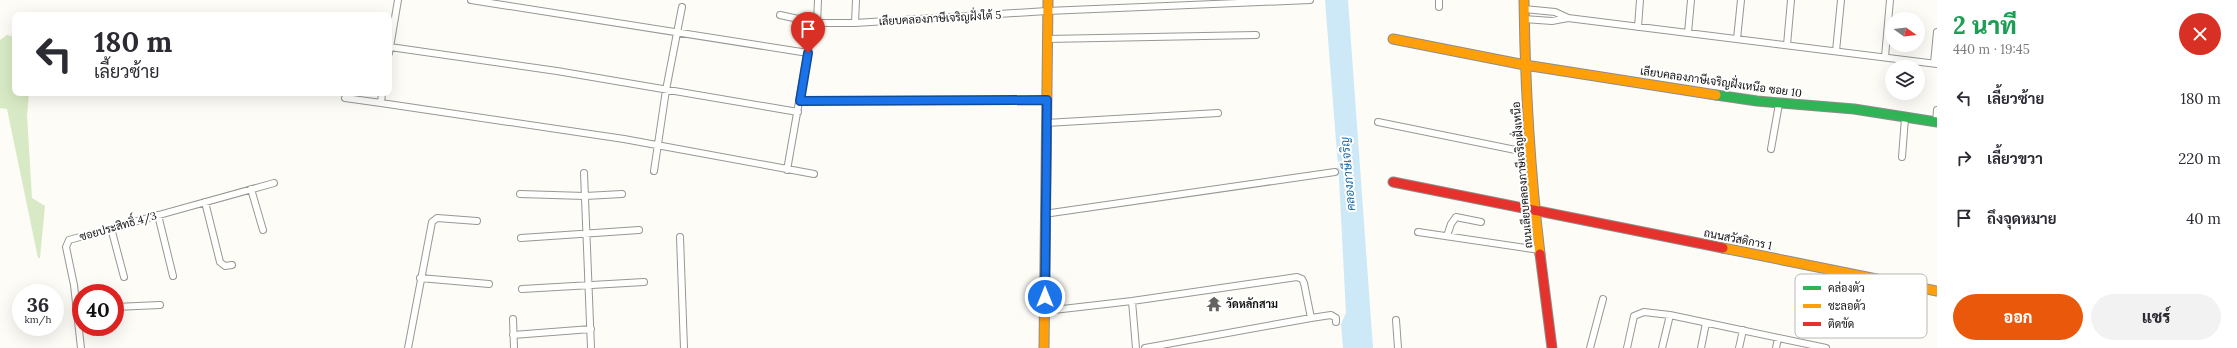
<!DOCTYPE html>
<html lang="th">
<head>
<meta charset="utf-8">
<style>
  :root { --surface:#fff; --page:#f2f2f3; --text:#2b2b33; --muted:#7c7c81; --accent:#ea580c }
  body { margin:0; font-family:Lora,Sarabun,serif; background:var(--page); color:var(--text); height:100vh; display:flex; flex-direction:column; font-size:15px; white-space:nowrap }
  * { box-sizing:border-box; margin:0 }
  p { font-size:13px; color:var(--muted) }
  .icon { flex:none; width:22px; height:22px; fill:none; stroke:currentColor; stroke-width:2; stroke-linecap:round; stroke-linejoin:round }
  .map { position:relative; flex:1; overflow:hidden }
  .details { display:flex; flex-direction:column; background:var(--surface); width:300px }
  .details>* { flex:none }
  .guide { position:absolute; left:12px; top:12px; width:380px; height:84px; border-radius:8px; box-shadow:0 4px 16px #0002; background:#fff; color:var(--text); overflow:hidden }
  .needle { width:26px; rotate:104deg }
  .tools { position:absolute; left:1885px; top:12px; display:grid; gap:8px }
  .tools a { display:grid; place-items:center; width:40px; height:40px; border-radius:50%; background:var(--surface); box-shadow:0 4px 16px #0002; font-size:20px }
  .speed { position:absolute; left:12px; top:284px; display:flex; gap:8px; font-size:20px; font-weight:700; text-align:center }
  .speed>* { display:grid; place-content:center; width:52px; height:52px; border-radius:50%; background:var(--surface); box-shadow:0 4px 16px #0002; line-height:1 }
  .speed small { font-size:10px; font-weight:400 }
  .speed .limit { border:6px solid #d22; background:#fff; color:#111 }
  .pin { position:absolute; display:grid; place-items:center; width:34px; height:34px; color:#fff; margin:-41px -17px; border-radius:50% 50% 50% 0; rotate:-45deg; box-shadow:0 0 4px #0007 }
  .pin .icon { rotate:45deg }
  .me { position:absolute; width:44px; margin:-22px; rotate:0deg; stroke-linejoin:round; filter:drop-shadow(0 0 3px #0008) }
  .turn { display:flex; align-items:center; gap:14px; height:84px; padding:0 16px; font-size:18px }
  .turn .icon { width:52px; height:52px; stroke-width:2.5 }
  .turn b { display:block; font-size:28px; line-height:34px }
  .round { display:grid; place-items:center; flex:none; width:42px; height:42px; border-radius:21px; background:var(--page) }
  .summary { display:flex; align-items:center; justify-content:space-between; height:68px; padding:0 16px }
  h1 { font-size:24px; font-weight:800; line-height:30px; color:#1e9e55 }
  .cta { display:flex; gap:8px; margin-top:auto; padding:8px 16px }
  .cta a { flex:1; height:46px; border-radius:24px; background:var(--accent); color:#fff; font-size:16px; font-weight:800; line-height:46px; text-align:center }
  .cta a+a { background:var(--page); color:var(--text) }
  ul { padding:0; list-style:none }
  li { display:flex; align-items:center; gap:12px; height:60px; padding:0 16px }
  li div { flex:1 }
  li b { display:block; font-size:15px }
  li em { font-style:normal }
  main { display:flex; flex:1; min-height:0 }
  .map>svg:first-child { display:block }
</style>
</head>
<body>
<main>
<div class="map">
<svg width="1937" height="348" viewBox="0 0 1937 348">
  <rect width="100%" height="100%" fill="#fdfcf7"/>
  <path fill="#d8eac5" d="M7 35 15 37V93H29L27 115 32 198 45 206 40 258H38L7 109 0 108V40Z"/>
  <path fill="#cde8f7" d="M1325 0H1348L1373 348H1343L1341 324 1346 313 1339 179Z"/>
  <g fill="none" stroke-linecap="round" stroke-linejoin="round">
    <g stroke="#979795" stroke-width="8">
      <path id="street" d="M471 0 808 53
        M818 0 817 23H855
        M856 0 855 23 1047 11 1310 0
        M1439 7V0
        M1524 9 1555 12 1568 18 1937 64
        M780 15 817 23
        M1524 19 1552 21 1568 18
        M1638 27 1640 0
        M1688 33 1691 0
        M1047 39 1256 35
        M1737 39 1741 0
        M1787 45 1791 0
        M390 47 557 71 798 112
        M1836 51 1841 0
        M389 53 398 0
        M1885 57 1890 0
        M1934 63 1937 32
        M345 98 381 103 382 93
        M800 101 1047 100
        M381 103 624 139 814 174
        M1378 122 1530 153
        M1936 122 1937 110
        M1046 123 1218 113
        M1771 149 1779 104
        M1902 157 1905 118
        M787 170 812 28
        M654 171 666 90 682 7
        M584 173 591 348
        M251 189 263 230
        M520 194 585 196 622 194
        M205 202 220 262 225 266 232 265
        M1044 214 1335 172
        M158 215 173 276
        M111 228 124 277
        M1418 232 1540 250
        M1447 236 1451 224 1456 217 1481 222
        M680 237 684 348
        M521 238 639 230
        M420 278 489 284
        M522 289 644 282
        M1132 301 1136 348
        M115 307 160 305
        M1045 311 1132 301 1297 277 1302 279 1304 283 1311 318
        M513 319 514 348
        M1396 320 1398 348
        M513 335 591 329
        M81 348 74 285 66 247 69 240 274 183
        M408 348 432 222 437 218 477 221
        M1145 348 1311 318 1331 315 1336 318V322
        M1590 348 1603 299
        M1627 348 1634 316 1644 312 1670 315 1826 348
        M1662 348 1670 315
        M1701 348 1706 323
        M1739 348 1743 330
        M1776 348 1778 338"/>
    </g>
    <g stroke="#8e8d8b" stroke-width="11">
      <path id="fast" d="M1716 95 1757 101 1854 109 1937 122"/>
    </g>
    <g stroke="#8e8d8b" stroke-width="11">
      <path id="slow" d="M1524 0C1525 85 1530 170 1540 254
        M1393 39 1525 65 1716 95
        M1723 248 1937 291
        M1044 348 1048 0"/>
    </g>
    <g stroke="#8e8d8b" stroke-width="11">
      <path id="jam" d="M1393 182 1723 248
        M1540 254 1552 348"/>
    </g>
    <use href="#street" stroke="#fffffe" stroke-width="6"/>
    <use href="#fast" stroke="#30b455" stroke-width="9"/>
    <use href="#slow" stroke="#ff9f0a" stroke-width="9"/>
    <use href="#jam" stroke="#e5322d" stroke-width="9"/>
  </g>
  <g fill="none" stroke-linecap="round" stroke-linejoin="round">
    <g stroke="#114b97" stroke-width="10">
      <path id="route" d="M808 53 800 101 1047 100 1045 297"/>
    </g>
    <use href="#route" stroke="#1a73e8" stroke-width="7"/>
  </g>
  <defs>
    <g id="temple-bare" transform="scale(1.2)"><path d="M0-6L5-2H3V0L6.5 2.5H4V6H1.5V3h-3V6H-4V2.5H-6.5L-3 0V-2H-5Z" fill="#646362" stroke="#fff" stroke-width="2.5" paint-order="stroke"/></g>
  </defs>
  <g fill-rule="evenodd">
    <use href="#temple-bare" x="1214" y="304"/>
  </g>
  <g text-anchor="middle" stroke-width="4" stroke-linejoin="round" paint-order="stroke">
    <g font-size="11" fill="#111" stroke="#fff">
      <text transform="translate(940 18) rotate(-3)" y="4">เลียบคลองภาษีเจริญฝั่งใต้ 5</text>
      <text transform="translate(1721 82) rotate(8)" y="4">เลียบคลองภาษีเจริญฝั่งเหนือ ซอย 10</text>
      <text transform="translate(1522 175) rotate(-95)" y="4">ถนนเลียบคลองภาษีเจริญฝั่งเหนือ</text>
      <text transform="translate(118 226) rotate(-16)" y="4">ซอยประสิทธิ์ 4/3</text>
      <text transform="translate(1738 239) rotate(11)" y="4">ถนนสวัสดิการ 1</text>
    </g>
    <g font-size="11" font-weight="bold" fill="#111" stroke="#fff" text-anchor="start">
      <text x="1226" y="308">วัดหลักสาม</text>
    </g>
    <g font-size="12" font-style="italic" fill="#1768a6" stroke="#fff">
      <text transform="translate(1348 174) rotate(-95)" y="4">คลองภาษีเจริญ</text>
    </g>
  </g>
  <rect x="1795" y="274" width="132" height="64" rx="6" fill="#fff" stroke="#b8b8b8" stroke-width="1"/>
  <rect x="1803" y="286" width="18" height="4" fill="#30b455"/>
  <rect x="1803" y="304" width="18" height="4" fill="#ff9f0a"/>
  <rect x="1803" y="322" width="18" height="4" fill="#e5322d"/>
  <g font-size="11" fill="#111">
    <text x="1828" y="292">คล่องตัว</text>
    <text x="1828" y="310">ชะลอตัว</text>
    <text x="1828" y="328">ติดขัด</text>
  </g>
</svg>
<div class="tools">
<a><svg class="needle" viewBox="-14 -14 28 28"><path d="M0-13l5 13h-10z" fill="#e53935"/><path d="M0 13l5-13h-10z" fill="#7c7c81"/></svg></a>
<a><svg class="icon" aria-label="layers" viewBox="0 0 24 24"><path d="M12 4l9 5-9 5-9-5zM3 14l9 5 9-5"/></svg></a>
</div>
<div class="speed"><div>36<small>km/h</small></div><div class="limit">40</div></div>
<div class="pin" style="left:808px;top:53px;background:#d93025"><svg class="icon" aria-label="arrive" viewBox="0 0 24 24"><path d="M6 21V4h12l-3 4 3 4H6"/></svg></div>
<svg class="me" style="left:1045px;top:297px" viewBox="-20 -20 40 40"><circle r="17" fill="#1a73e8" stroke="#fff" stroke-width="3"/><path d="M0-11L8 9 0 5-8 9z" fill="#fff"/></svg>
<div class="guide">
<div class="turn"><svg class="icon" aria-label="left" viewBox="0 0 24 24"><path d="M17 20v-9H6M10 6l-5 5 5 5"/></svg><div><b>180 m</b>เลี้ยวซ้าย</div></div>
</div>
</div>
<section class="details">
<div class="summary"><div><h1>2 นาที</h1><p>440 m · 19:45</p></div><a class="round" style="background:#d93025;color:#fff"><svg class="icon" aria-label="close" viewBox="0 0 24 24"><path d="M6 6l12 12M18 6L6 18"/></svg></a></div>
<ul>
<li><svg class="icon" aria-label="left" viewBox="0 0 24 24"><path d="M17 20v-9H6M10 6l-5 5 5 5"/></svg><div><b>เลี้ยวซ้าย</b></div><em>180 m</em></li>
<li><svg class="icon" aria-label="right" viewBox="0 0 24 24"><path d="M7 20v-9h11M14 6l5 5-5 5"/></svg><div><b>เลี้ยวขวา</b></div><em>220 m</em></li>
<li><svg class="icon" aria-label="arrive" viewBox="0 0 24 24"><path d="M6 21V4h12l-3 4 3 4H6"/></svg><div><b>ถึงจุดหมาย</b></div><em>40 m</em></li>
</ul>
<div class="cta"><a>ออก</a><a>แชร์</a></div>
</section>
</main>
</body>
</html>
